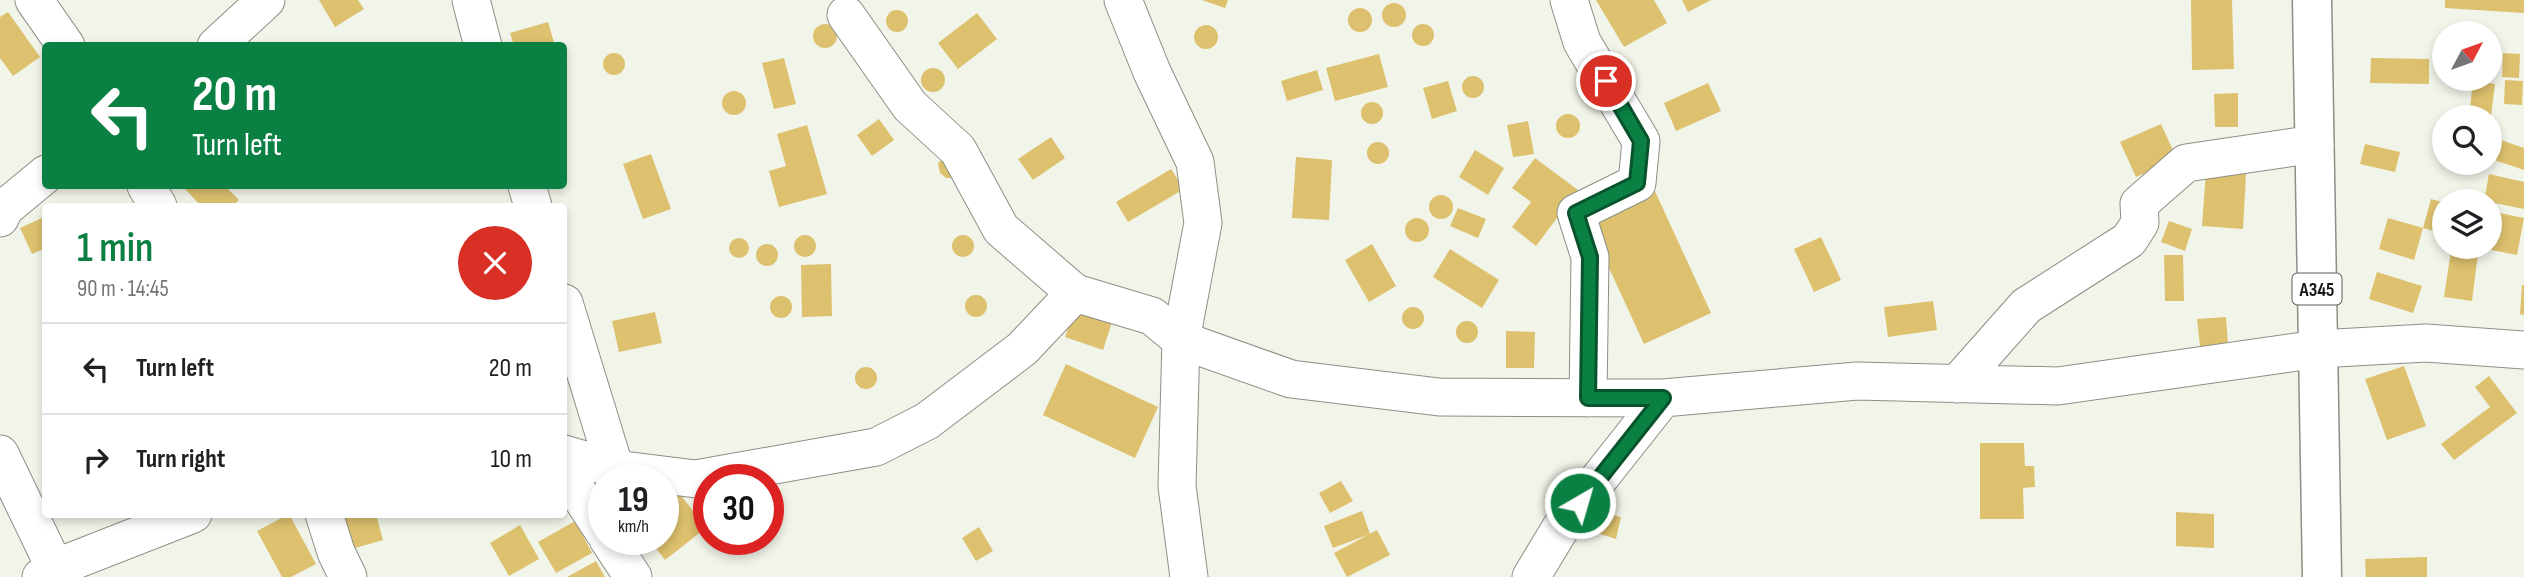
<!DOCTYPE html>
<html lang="en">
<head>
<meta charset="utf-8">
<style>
  :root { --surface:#fff; --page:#f6f6f6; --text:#202124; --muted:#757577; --line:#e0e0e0; --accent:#0b8043 }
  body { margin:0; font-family:"Sofia Sans Condensed",sans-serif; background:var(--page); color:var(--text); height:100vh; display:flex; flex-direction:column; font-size:26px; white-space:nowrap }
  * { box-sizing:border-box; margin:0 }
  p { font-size:23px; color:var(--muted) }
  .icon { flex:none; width:38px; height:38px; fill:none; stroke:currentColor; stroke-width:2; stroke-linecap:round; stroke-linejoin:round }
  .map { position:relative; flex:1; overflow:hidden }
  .panel { position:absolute; left:42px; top:203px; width:525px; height:315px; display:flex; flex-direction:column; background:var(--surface); border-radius:7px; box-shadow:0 4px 10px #0003 }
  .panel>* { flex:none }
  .banner { position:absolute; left:42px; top:42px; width:525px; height:147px; border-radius:7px; box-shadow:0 4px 10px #0003; background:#0b8043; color:#fff; overflow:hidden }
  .needle { width:46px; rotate:49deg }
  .controls { position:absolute; left:2432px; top:21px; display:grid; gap:14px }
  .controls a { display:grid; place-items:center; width:70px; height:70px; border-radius:50%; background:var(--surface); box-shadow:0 4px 10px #0003; font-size:35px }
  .speed { position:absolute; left:588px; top:464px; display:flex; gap:14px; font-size:35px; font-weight:700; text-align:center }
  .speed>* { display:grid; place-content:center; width:91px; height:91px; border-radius:50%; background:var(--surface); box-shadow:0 4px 10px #0003; line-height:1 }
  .speed small { font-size:18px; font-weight:400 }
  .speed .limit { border:10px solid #d22; background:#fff; color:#111 }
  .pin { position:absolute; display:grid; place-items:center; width:60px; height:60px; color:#fff; margin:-30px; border:4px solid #fff; border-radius:50%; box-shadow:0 2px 7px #0007 }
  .me { position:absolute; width:77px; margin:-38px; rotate:38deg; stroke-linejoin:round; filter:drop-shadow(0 0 5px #0008) }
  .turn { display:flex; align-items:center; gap:24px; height:147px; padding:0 35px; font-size:32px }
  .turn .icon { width:91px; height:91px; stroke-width:2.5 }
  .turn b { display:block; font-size:49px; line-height:60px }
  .round { display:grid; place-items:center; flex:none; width:74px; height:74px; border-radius:37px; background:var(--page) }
  .head { display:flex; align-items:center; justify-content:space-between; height:119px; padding:0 35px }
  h1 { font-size:42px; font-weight:600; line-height:52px; color:var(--accent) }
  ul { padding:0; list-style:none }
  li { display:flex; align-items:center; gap:21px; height:91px; padding:0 35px; border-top:2px solid var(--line) }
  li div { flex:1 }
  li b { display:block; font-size:26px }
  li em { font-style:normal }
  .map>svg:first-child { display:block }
</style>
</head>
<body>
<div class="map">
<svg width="2524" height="577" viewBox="0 0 2524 577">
  <rect width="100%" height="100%" fill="#f1f5e9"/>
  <path fill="#ddc16e" d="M319 0H358L364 9 335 27Z
    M1202 0H1228L1225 8Z
    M1596 0H1654L1667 23 1624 47Z
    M1682 0H1711L1688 12Z
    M2191 0H2232L2234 69 2192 70Z
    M2445 0H2524V13L2445 8Z
    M1382 15a12 12 0 1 1 24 0a12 12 0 1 1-24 0Z
    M1348 20a12 12 0 1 1 24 0a12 12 0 1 1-24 0Z
    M886 21a11 11 0 1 1 22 0a11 11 0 1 1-22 0Z
    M8 12 40 57 13 76 0 58V17Z
    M977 13 997 39 958 69 938 43Z
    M548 22 555 46H514L510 33Z
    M1412 35a11 11 0 1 1 22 0a11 11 0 1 1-22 0Z
    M813 36a12 12 0 1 1 24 0a12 12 0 1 1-24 0Z
    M1194 37a12 12 0 1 1 24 0a12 12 0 1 1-24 0Z
    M603 64a11 11 0 1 1 22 0a11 11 0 1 1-22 0Z
    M2503 53 2520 54 2519 78 2502 77Z
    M1379 54 1388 87 1335 101 1326 68Z
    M784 58 796 104 774 109 762 63Z
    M2371 58 2429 59V84L2370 83Z
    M921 80a12 12 0 1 1 24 0a12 12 0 1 1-24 0Z
    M1317 70 1323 90 1287 101 1281 81Z
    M1462 87a11 11 0 1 1 22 0a11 11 0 1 1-22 0Z
    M2505 80 2523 81 2522 105 2504 104Z
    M1448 81 1457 111 1432 119 1423 88Z
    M2473 81 2495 84 2491 117H2469Z
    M1708 83 1721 111 1676 131 1664 103Z
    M722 103a12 12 0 1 1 24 0a12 12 0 1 1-24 0Z
    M2238 93V127H2215L2214 94Z
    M1361 113a11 11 0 1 1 22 0a11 11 0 1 1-22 0Z
    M1556 126a12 12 0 1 1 24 0a12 12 0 1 1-24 0Z
    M879 119 894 140 872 156 857 135Z
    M1528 121 1534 154 1513 157 1507 125Z
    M2161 124 2177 159 2136 177 2120 142Z
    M807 125 827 194 779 207 769 171 786 166 777 134Z
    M1051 137 1065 158 1033 180 1018 159Z
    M2498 139 2524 148V170L2491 159Z
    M1367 153a11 11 0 1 1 22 0a11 11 0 1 1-22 0Z
    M2365 144 2400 152 2395 172 2360 164Z
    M1475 150 1504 168 1488 195 1459 177Z
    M651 154 671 209 643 219 623 164Z
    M944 157 954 178H946L940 173 938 163Z
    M1296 157 1332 160 1329 220 1292 218Z
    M1535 158 1578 190 1536 246 1512 227 1531 202 1512 188Z
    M1171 169 1184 189 1128 222 1116 202Z
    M2206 171 2246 174 2243 229 2202 226Z
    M2489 174 2524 182V209L2484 201Z
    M189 186H225L239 200 232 206H201L185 189Z
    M1653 187 1711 313 1644 344 1586 218Z
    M1429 207a12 12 0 1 1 24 0a12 12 0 1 1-24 0Z
    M2431 199 2445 203V234L2423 228Z
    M1458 208 1486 219 1478 238 1450 226Z
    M2490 211 2524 218 2517 255 2482 248 2490 247Z
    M46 216V248L32 254 20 228Z
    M2388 218 2423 228 2414 260 2379 249Z
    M1405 230a12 12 0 1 1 24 0a12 12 0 1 1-24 0Z
    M2169 221 2192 229 2185 251 2161 242Z
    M794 246a11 11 0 1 1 22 0a11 11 0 1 1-22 0Z
    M952 246a11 11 0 1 1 22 0a11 11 0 1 1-22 0Z
    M1821 237 1841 280 1814 292 1794 249Z
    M729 248a10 10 0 1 1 20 0a10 10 0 1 1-20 0Z
    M756 255a11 11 0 1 1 22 0a11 11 0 1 1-22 0Z
    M1372 244 1396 286 1369 302 1345 260Z
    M1450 249 1499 280 1482 308 1433 277Z
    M2451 251 2478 254 2472 301 2444 297Z
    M2164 255H2183L2184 301H2165Z
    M831 264 832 316 802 317 801 265Z
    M2377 272 2422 286 2413 313 2369 299Z
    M2522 285H2524V315L2520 314Z
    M965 306a11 11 0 1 1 22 0a11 11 0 1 1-22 0Z
    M770 307a11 11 0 1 1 22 0a11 11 0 1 1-22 0Z
    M1933 301 1937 330 1888 337 1884 307Z
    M1076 306 1113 319 1103 350 1065 337Z
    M1402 318a11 11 0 1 1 22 0a11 11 0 1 1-22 0Z
    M655 312 662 343 619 352 612 321Z
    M2226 317 2228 344 2200 347 2197 319Z
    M1456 332a11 11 0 1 1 22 0a11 11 0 1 1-22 0Z
    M1506 331 1535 332 1534 368H1506Z
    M1066 364 1158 407 1135 458 1043 415Z
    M2404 366 2426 426 2387 440 2365 379Z
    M855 378a11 11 0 1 1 22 0a11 11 0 1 1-22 0Z
    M2489 376 2517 413 2454 460 2441 444 2490 407 2475 387Z
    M1980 443H2024L2025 466H2034L2035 487 2023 488 2024 519H1980Z
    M667 477 706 528 665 560 649 539H663V480Z
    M1341 481 1353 501 1330 513 1319 493Z
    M1362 511 1370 534 1333 548 1324 526Z
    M1597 511 1621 517 1616 539 1591 531Z
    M2176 512 2214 514V548L2176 546Z
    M289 514 316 564 291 577H282L257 531Z
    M337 514H376L383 540 348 550Z
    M575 521 592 553 556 573 538 542Z
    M520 525 539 559 509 576 490 543Z
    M979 527 993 551 976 561 962 538Z
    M1377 530 1390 555 1347 577 1334 553Z
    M2427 557V577H2366L2365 559Z
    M596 561 605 577H567Z"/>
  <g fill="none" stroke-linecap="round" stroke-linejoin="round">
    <g stroke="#8c8f85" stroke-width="39">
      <path id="street" d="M34 0 66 46
        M471 0 483 46
        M1123 0 1152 72 1195 162 1203 223 1181 340 1177 486 1189 577
        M1569 0 1582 42 1641 141 1637 183 1576 213 1590 257 1588 398
        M846 15 910 106 958 150 1001 229 1075 293
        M216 46 266 0
        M146 186 158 206
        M527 186 533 206
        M0 218 5 208 46 174
        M564 303 615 469
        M1957 384 2026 306 2129 240 2140 223 2139 204 2186 163 2315 144
        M0 454 55 568
        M564 454 615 469 696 479 876 447 927 421 1022 349 1075 293 1152 316 1181 340 1291 379 1439 397 1663 398 1857 381 2058 386 2318 349 2426 343 2524 350
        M564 471 604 532
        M324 514 336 552 348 577
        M608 539 633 577
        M41 577 55 568 193 514
        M1531 577 1563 524 1663 398"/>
    </g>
    <g stroke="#8c8f85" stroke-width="41">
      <path id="highway" d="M2312 0 2322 577"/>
    </g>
    <use href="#street" stroke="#fff" stroke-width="37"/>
    <use href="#highway" stroke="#fff" stroke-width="38"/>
  </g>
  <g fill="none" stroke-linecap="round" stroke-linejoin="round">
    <g stroke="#07532c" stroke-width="18">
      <path id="route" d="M1580 503 1663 398H1588L1590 257 1576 213 1637 183 1641 141 1606 81"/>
    </g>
    <use href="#route" stroke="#0b8043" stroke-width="12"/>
  </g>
  <g text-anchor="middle" stroke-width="5" stroke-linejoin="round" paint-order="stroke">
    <rect fill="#fff" stroke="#5d5d5b" stroke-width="2" x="2292.5" y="273.5" width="49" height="31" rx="5"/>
    <g font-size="19" font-weight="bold" fill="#171815">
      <text x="2317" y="296">A345</text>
    </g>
  </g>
</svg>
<div class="controls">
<a><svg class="needle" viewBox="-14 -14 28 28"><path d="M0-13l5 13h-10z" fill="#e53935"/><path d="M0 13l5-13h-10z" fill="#757577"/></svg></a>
<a><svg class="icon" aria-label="search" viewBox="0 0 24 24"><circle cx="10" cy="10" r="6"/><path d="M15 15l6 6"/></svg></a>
<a><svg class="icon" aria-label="layers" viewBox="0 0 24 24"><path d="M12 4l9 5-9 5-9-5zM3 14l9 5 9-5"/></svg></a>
</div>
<div class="speed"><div>19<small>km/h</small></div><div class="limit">30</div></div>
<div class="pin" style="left:1606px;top:81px;background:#d93025"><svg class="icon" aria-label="arrive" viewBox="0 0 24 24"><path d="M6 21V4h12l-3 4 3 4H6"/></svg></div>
<svg class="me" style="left:1580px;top:503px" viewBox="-20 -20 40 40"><circle r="17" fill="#0b8043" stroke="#fff" stroke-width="3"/><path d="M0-11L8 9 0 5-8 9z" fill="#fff"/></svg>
<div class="banner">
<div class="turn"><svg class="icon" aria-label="left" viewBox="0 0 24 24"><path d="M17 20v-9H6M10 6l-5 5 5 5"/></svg><div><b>20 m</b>Turn left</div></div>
</div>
<section class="panel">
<div class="head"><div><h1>1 min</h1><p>90 m · 14:45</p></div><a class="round" style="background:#d93025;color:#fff"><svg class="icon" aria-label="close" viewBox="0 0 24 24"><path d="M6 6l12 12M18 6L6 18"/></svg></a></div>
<ul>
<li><svg class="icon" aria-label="left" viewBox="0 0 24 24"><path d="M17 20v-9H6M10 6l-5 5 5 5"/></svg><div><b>Turn left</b></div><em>20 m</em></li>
<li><svg class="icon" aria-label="right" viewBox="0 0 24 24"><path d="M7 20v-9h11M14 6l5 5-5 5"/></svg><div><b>Turn right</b></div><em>10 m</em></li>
</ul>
</section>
</div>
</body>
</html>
